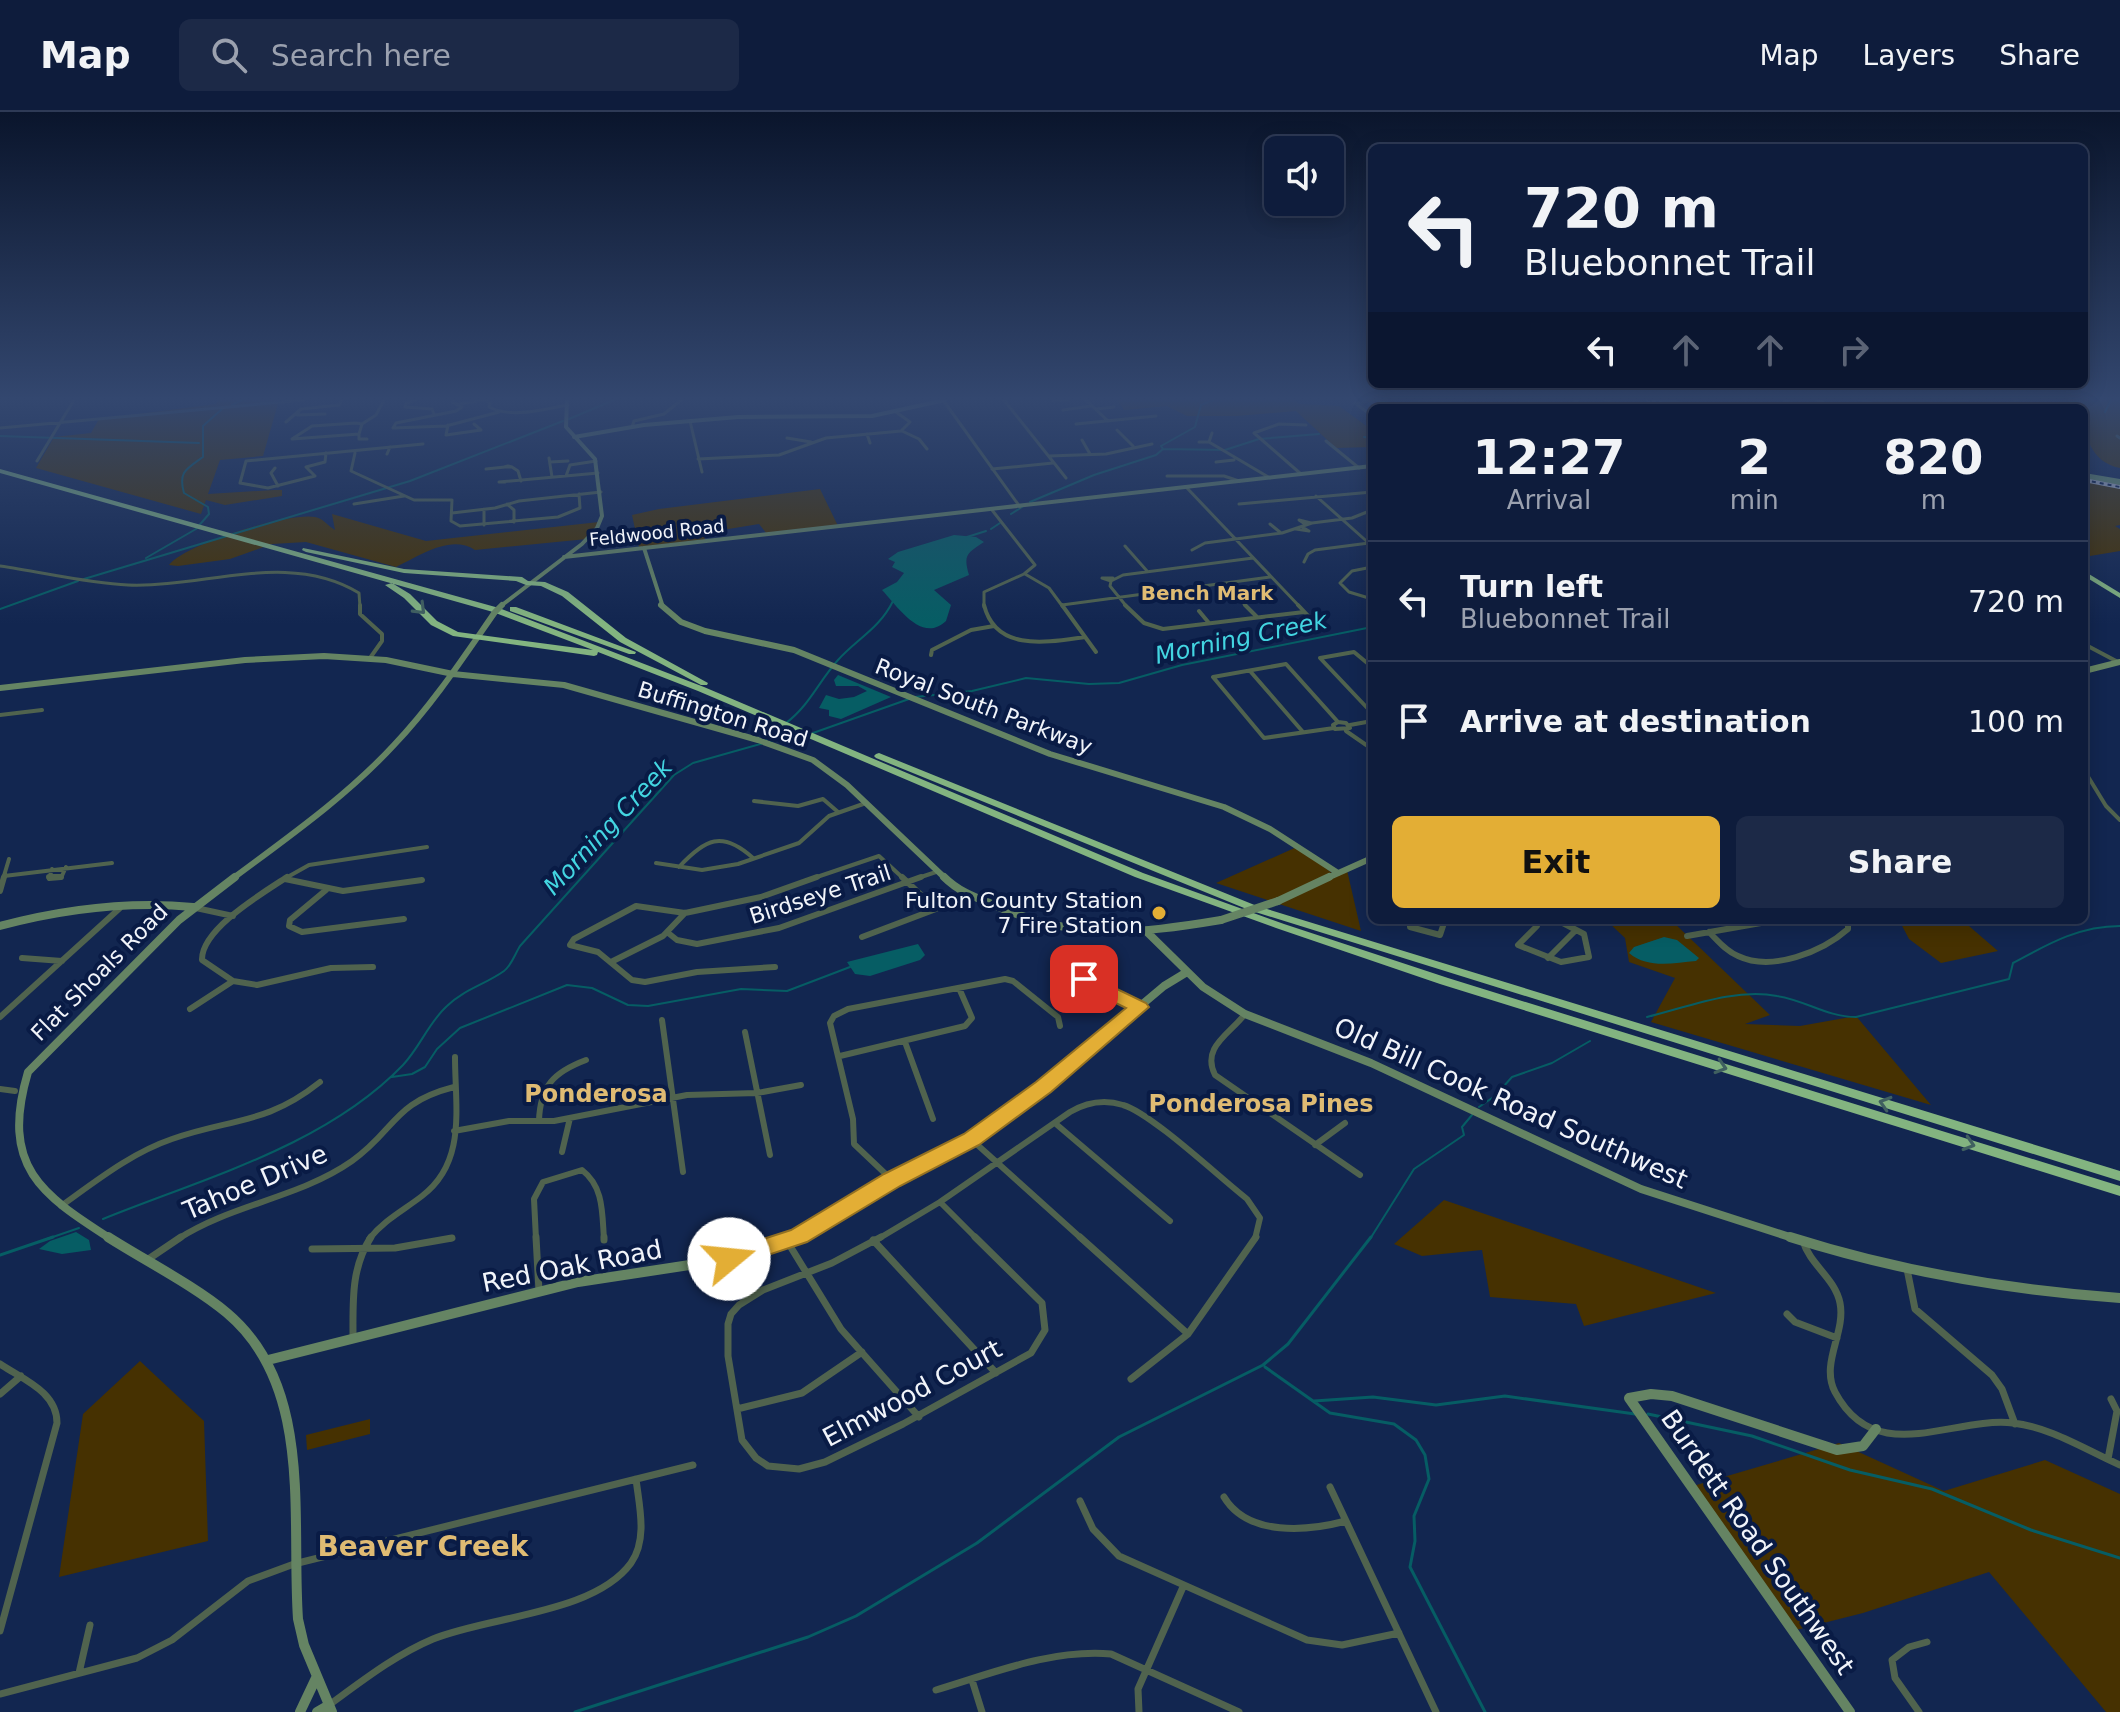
<!DOCTYPE html>
<html lang="en">
<head>
<meta charset="utf-8">
<style>
  :root { --surface:#0e1c3c; --page:#1c2947; --text:#f1f3f6; --muted:#9ba1af; --line:#2e3a56; --accent:#e3ae35 }
  body { margin:0; font-family:"DejaVu Sans",sans-serif; background:var(--page); color:var(--text); height:100vh; display:flex; flex-direction:column; font-size:30px; white-space:nowrap }
  * { box-sizing:border-box; margin:0 }
  p { font-size:26px; color:var(--muted) }
  .icon { flex:none; width:44px; height:44px; fill:none; stroke:currentColor; stroke-width:2; stroke-linecap:round; stroke-linejoin:round }
  .map { position:relative; flex:1; overflow:hidden }
  .sheet { position:absolute; left:1368px; top:292px; width:720px; height:520px; display:flex; flex-direction:column; background:var(--surface); border-radius:12px; box-shadow:0 4px 20px #0003,0 0 0 2px var(--line) }
  .sheet>* { flex:none }
  .hud { position:absolute; left:1368px; top:32px; width:720px; height:244px; border-radius:12px; box-shadow:0 4px 20px #0003,0 0 0 2px var(--line); background:#0e1c3c; color:var(--text); overflow:hidden }
  .tools { position:absolute; left:1264px; top:24px; display:grid; gap:16px }
  .tools a { display:grid; place-items:center; width:80px; height:80px; border-radius:12px; background:var(--surface); box-shadow:0 4px 20px #0003,0 0 0 2px var(--line); font-size:40px }
  .pin { position:absolute; display:grid; place-items:center; width:68px; height:68px; color:#fff; margin:-34px; border-radius:16px; box-shadow:0 4px 12px #0006 }
  .me { position:absolute; width:88px; margin:-44px; rotate:73deg; stroke-linejoin:round; filter:drop-shadow(0 0 6px #0008) }
  .turn { display:flex; align-items:center; gap:28px; height:168px; padding:0 24px; font-size:36px }
  .turn .icon { width:104px; height:104px; stroke-width:2.5 }
  .turn b { display:block; font-size:56px; line-height:68px }
  .lanes { display:flex; align-items:center; height:76px; padding:0 24px; background:#0003; justify-content:center; gap:40px; direction:ltr }
  .lanes .off { opacity:.35 }
  .eta { display:flex; justify-content:space-evenly; align-items:center; height:136px; text-align:center }
  .eta b { font-size:48px; font-weight:700; line-height:56px }
  .cta { display:flex; gap:16px; margin-top:auto; padding:16px 24px }
  .cta a { flex:1; height:92px; border-radius:12px; background:var(--accent); color:#111; font-size:32px; font-weight:700; line-height:92px; text-align:center }
  .cta a+a { background:var(--page); color:var(--text) }
  ul { padding:0; list-style:none }
  li { display:flex; align-items:center; gap:24px; height:120px; padding:0 24px; border-top:2px solid var(--line) }
  li div { flex:1 }
  li b { display:block; font-size:30px }
  li em { font-style:normal }
  header { display:flex; align-items:center; gap:48px; box-sizing:border-box; height:112px; padding:0 40px; background:var(--surface); border-bottom:2px solid var(--line) }
  header strong { font-size:38px }
  nav { display:flex; gap:44px; margin-inline-start:auto; font-size:28px }
  .search { width:560px; height:72px; background:var(--page); display:flex; align-items:center; gap:20px; box-sizing:border-box; padding:0 28px; border-radius:12px; color:var(--muted); font-size:30px }
  .map>svg:first-child { display:block }
</style>
</head>
<body>
<header>
<strong>Map</strong>
<div class="search"><svg class="icon" aria-label="search" viewBox="0 0 24 24"><circle cx="10" cy="10" r="6"/><path d="M15 15l6 6"/></svg>Search here</div>
<nav><a>Map</a><a>Layers</a><a>Share</a></nav>
</header>
<div class="map">
<svg width="2120" height="1600" viewBox="0 0 2120 1600">
  <rect width="100%" height="100%" fill="#122650"/>
  <path fill="#463101" d="M218 288H279L263 344 220 348 208 382 274 378H282V384L225 393 206 388 201 402 36 356 54 325 91 321 99 307 216 292Z
    M1117 288H1294L1300 292 1339 294 1372 318V335L1336 336 1296 299 1236 304H1187L1167 294 1124 298Z
    M1870 288H1928L1946 294 1989 289 2005 294 1894 296Z
    M2065 288H2120V356C2090 350 2084 323 2084 296H2044Z
    M2084 364 2120 370V413L2115 414 2120 417V439L2084 445Z
    M820 377 838 414 767 422 759 412 704 421 705 428 639 435 632 403 659 397Z
    M332 402 426 429 599 410 587 427 475 438C450 422 420 444 396 455L306 430 272 432 230 447 178 454 169 453C184 432 289 400 315 405 323 406 328 414 335 418Z
    M1299 734 1333 762 1347 758 1361 819 1216 771Z
    M1606 808H1671L1770 903 1745 912 1800 914 1856 904 1931 993 1651 910 1675 866 1629 850 1625 826Z
    M1899 808H1962L1998 839 1941 851 1909 827Z
    M1444 1088 1716 1181 1584 1214 1576 1192 1490 1185 1482 1138 1422 1144 1394 1132Z
    M140 1249 204 1309 208 1429 59 1465 83 1302Z
    M370 1307V1322L307 1338 306 1323Z
    M1839 1331 1944 1379 2045 1348 2120 1382V1600H2106L1989 1460 1863 1501 1796 1518 1693 1374Z"/>
  <path fill="#065d64" d="M954 423 976 425 984 430C967 441 963 443 969 463L934 478 951 493 946 509C922 532 898 495 882 478L897 470 904 461 892 455 895 450 888 447 898 440Z
    M838 563 891 585 841 607 829 604V598L819 596 826 583 839 587 854 585 867 579 858 574H836L834 568Z
    M1664 825 1677 828 1699 846 1696 849C1673 851 1648 857 1629 841L1634 835Z
    M918 832 925 843 920 848 870 864 855 862 847 850Z
    M76 1120 89 1128 91 1138 62 1142 39 1137 50 1129Z"/>
  <g fill="none" stroke-linecap="round" stroke-linejoin="round">
    <path stroke="#065d64" stroke-width="2" d="M232 293 242 288
      M2105 300 2111 288
      M569 307 614 288
      M0 324 199 331
      M1364 325 1372 326
      M1163 337 1225 338 1259 327 1319 322
      M1030 390 1094 363 1156 343 1163 337 1161 334 1195 315 1201 293 1213 288
      M1011 402 1022 395
      M991 417 1000 411
      M233 422 410 369 563 309
      M967 425 986 419
      M146 446 196 417 209 402 208 395 184 381C178 360 186 357 203 345V314L222 297
      M84 467 227 424
      M0 497 78 469
      M915 585 972 579 1026 566 1089 572 1119 571 1182 553 1372 515
      M786 611C809 594 819 569 838 548 857 527 880 516 893 489
      M813 621 909 587
      M766 628 770 620 781 614
      M770 629 803 623
      M1647 905C1688 895 1734 876 1777 884 1805 888 1827 905 1856 905L2009 867 2013 851C2048 832 2079 814 2120 814
      M392 965 412 962 425 955 437 937 460 916 567 873 592 876 628 893 648 894 741 877 787 879 850 855
      M1479 995 1495 984 1512 965 1552 951 1590 929
      M103 1107C204 1066 325 1034 403 953 420 935 429 910 447 894 463 878 486 872 504 859 511 854 515 842 520 834L674 663 693 651 764 631
      M47 1127 79 1116
      M1370 1127 1414 1057 1464 1023 1462 1015 1472 1003"/>
    <path stroke="#065d64" stroke-width="3" d="M0 1143 53 1125
      M1265 1255 1330 1301 1394 1312 1416 1328 1425 1343 1429 1367 1414 1404 1415 1429 1410 1455 1485 1600
      M1314 1289 1373 1285 1436 1293 1505 1284 1635 1302
      M1648 1302 1752 1324 1850 1358 1932 1377 2031 1418 2120 1446
      M575 1600 808 1525 856 1504 977 1431 1119 1325 1263 1253 1288 1232 1371 1125"/>
    <path stroke="#50634e" stroke-width="3" d="M415 288 406 291 405 295 432 297 434 302
      M454 288 452 290 462 295 456 299 396 311 393 316 446 314 499 300
      M485 288 490 291 489 295C512 307 543 297 568 293
      M943 288 1020 395
      M1004 288 1066 366
      M1086 288 1108 309
      M1378 288 1392 296
      M1606 288 1625 296
      M1053 289 1067 288
      M1414 290 1463 288
      M1947 290 1968 288
      M459 292 484 288
      M1500 296 1526 290 1573 293
      M2002 296 2017 288
      M1096 297 1114 295
      M1063 298 1091 294
      M299 299 297 303 325 302
      M1372 304 1355 291 1373 288
      M690 309 702 360
      M286 310 301 297 339 293 342 288
      M356 311 362 312 359 322 292 327 312 314Z
      M362 312 376 303 384 288
      M1076 312 1156 304
      M448 313 446 323 481 318 474 312
      M632 315 634 309 664 302 681 288
      M0 316 304 288
      M1117 318 1133 334
      M902 319 919 327 927 337
      M1212 321 1209 330 1270 366
      M359 322V327H367
      M867 322 870 331
      M2117 324 2120 326
      M787 326 811 330
      M1082 328 1090 342
      M1326 329 1359 356
      M1199 330H1209
      M326 341 325 350 306 355 315 364 268 376 240 371 246 349 423 332
      M355 341 351 359 414 388H452L451 409 460 414 558 405 580 396 579 382
      M387 342 390 335
      M1049 344 1106 342 1152 332
      M549 346 552 365
      M698 347 779 343 826 326 901 319 910 310 896 300
      M37 349 74 288
      M550 350 568 349
      M1216 350 1234 348
      M508 354 512 355H504Z
      M512 355 518 359 521 369
      M275 356 271 361 278 374
      M486 357 505 355
      M992 357 1053 351
      M1301 362 1254 321 1279 312 1306 313
      M566 364 570 353 596 349
      M1167 364H1224L1239 369
      M505 370H499L598 361
      M1187 376 1300 495
      M1316 384 1372 434
      M354 392 404 384
      M507 392 514 398V410
      M1239 392 1372 380
      M484 397V413
      M452 401 495 396 519 389 601 380
      M1270 412 1281 421
      M1305 412 1299 408 1311 411
      M1296 417 1309 419 1302 415
      M1125 434 1147 459
      M1192 438 1205 431 1282 421 1312 411 1352 406 1372 398
      M1304 450 1308 442 1315 438 1369 431
      M0 454C42 460 86 471 128 473 205 476 288 438 359 481L360 495
      M1372 455 1352 459 1340 471 1349 480 1372 487
      M1025 462 1049 476 1063 495
      M1111 469 1110 474 1127 495
      M1111 469 1123 463 1253 446
      M1111 469 1102 466H1113
      M1244 492 1247 495
      M1062 493 1270 465
      M984 495V480L1024 462 1035 453 992 398"/>
    <path stroke="#50634e" stroke-width="4" d="M360 493V502L382 522V529L370 546
      M984 493C996 541 1049 530 1085 525
      M1062 493 1096 540
      M1125 493 1144 511 1163 517 1304 500
      M1245 493 1257 505
      M1298 493 1314 510
      M1199 499 1209 511
      M2084 532 2118 550
      M931 543 932 538 971 518 994 514
      M1372 555 1354 540 1320 546 1372 601
      M1250 559 1303 620
      M0 603 42 598
      M1338 610 1346 611 1350 616 1335 617 1333 613Z
      M1350 613 1372 609
      M1334 616 1264 626 1213 565 1286 552 1338 610
      M1346 619 1372 637
      M2084 658 2106 694 2120 708
      M754 689 798 694 823 687 838 700
      M656 751 702 758 738 752 799 731 829 704 866 691
      M679 755C705 727 722 718 753 746
      M52 757 49 767 61 766 66 755
      M1372 761 1369 762 1372 767
      M4 764 112 751
      M3 767 9 747
      M284 767 309 753 427 735
      M811 767 879 744 904 767
      M915 767 936 760"/>
    <path stroke="#50634e" stroke-width="6" d="M49 765H61
      M287 765C263 781 201 817 202 848L233 869 257 873 331 856 373 855
      M285 767 343 779 422 768
      M326 778 290 808 289 814 302 820 404 807
      M0 779 4 765
      M196 796 233 804
      M1410 808V815L1440 823 1445 808
      M1536 808 1537 814 1518 833 1561 850 1589 845 1584 822 1557 808
      M667 820 677 828 697 832 779 816 921 765
      M1709 820C1718 829 1726 839 1738 844 1772 860 1822 840 1848 817V808
      M1687 824 1778 808
      M862 825 936 797 902 765
      M22 846 62 849
      M1548 846 1576 818
      M613 849 663 824 685 801
      M775 855 697 860 645 870 632 868 598 840 570 833 574 827 636 794 685 801 761 785 817 765
      M1078 859 1084 867 1138 895
      M190 897 233 869
      M1245 902C1230 922 1201 935 1215 963L1360 1063
      M0 905 120 796
      M662 908 683 1060
      M745 920 770 1043
      M905 930 933 1007
      M840 944 965 914 972 906 959 876
      M0 977 15 979
      M539 1009C540 974 554 960 586 948
      M1056 1012 1170 1109
      M454 1019 509 1009H554L687 983 757 981 801 973
      M972 1028 1082 1127
      M1315 1033 1345 1011
      M562 1040 570 1006
      M892 1068 854 1032 853 1007 830 911 834 904 848 897 1005 867 1013 869 1058 905 1060 914
      M940 1090 977 1127
      M940 1090 1070 1000C1087 990 1104 987 1123 993 1151 1001 1220 1066 1247 1087L1260 1106 1255 1127
      M61 1094C96 1069 131 1041 172 1027 232 1006 266 1013 320 970
      M178 1127C232 1092 299 1086 352 1049 396 1018 392 991 454 975
      M369 1127C384 1108 404 1098 422 1084 467 1050 455 995 455 945
      M448 1127 452 1126
      M536 1127 534 1087 543 1070 582 1058C604 1075 602 1101 604 1127
      M878 1127 940 1090"/>
    <path stroke="#50634e" stroke-width="7" d="M536 1125 539 1179
      M604 1125V1128
      M881 1125 832 1151 763 1178 739 1193 731 1202 728 1212V1244L742 1328 756 1346 768 1354 799 1357 825 1350 903 1312 1031 1241 1045 1218 1042 1191 975 1125
      M1080 1125 1188 1222
      M873 1128 996 1261
      M787 1129 841 1217 919 1305
      M1803 1129C1810 1153 1835 1166 1840 1191 1846 1221 1820 1251 1835 1280 1876 1357 1952 1304 2013 1311 2050 1315 2086 1338 2120 1353
      M312 1137 395 1136 452 1126
      M147 1148 181 1125
      M1907 1157 1915 1197 1992 1263 2002 1277 2015 1312
      M1787 1202 1795 1210 1837 1226
      M353 1225C353 1189 351 1156 371 1125
      M0 1252C24 1268 57 1280 57 1311L0 1519
      M1131 1267 1188 1222 1256 1125
      M0 1282 21 1264
      M737 1297 802 1281 862 1240
      M2108 1347 2117 1299 2111 1287
      M1330 1375 1436 1600
      M1224 1385C1248 1425 1308 1419 1346 1409
      M1080 1389 1093 1417 1119 1444 1307 1528 1342 1533 1399 1521
      M79 1561 90 1513
      M972 1568 982 1600
      M936 1578C993 1561 1051 1537 1111 1542L1239 1600
      M0 1582 137 1546 172 1528 248 1469 294 1452 693 1353
      M329 1593C362 1569 395 1543 433 1527 489 1504 594 1502 631 1451 648 1427 639 1393 636 1367
      M1139 1600 1138 1577 1183 1475
      M1919 1600 1895 1566 1892 1548 1909 1535 1927 1530"/>
    <path stroke="#658463" stroke-width="4" d="M1571 296 1577 288
      M574 325 644 313 738 305 872 304 945 288
      M644 436 663 495
      M564 445 1372 354
      M502 493 582 432 597 416 602 404 595 347 566 315 567 288"/>
    <path stroke="#658463" stroke-width="6" d="M661 493 681 510 705 519 794 538 1050 642 1224 695 1270 717 1338 761
      M2084 559 2120 550
      M0 576 245 548 324 544 386 548 453 562 564 573 758 628 813 648 847 673 946 767
      M232 767C287 726 347 684 394 633 433 592 463 546 495 500
      M1325 767 1372 746"/>
    <path stroke="#658463" stroke-width="8" d="M944 765C958 779 974 785 992 792 1072 829 1137 822 1221 808
      M1278 789 1329 765
      M0 814C64 797 127 789 193 795
      M1147 820 1203 875 1245 902 1371 951 1641 1077 1796 1127
      M111 1127C41 1082 0 1055 28 960L179 808 235 765
      M791 1127 892 1068 972 1027 1044 975 1164 874 1187 860"/>
    <path stroke="#658463" stroke-width="10" d="M108 1125C144 1148 195 1174 227 1201 314 1274 291 1406 298 1507L304 1533 332 1600
      M1790 1125C1897 1159 2008 1178 2120 1186
      M268 1248 578 1170 729 1147 797 1125
      M300 1600 317 1564
      M317 1600 329 1593
      M1850 1600 1629 1286 1651 1282 1672 1284 1837 1338 1863 1334 1876 1317"/>
    <path stroke="#759d72" stroke-width="6" d="M1660 288 1695 296
      M2084 364 2120 370"/>
    <path fill="#83b480" fill-rule="evenodd" d="M1784 288H1790L1785 296H1779Z
      M1815 288H1822L1833 296H1826Z
      M1857 288H1867L1890 296H1880Z
      M0 357 499 496 704 575 1143 761 1284 812 1448 866 2120 1074V1084L1440 872 1276 816 1135 765 698 579 598 540 597 543 594 544 453 524 431 513 404 486 385 473 392 471 410 482 437 509 458 520 593 538 493 500 0 361Z
      M303 436 404 457 522 465 528 469 545 470 568 480 626 526 708 571 707 573H701L620 530 562 484 541 474 526 473 516 469 404 461 306 440 302 438Z
      M2084 459 2120 481V486L2084 464Z
      M510 495H516L636 540 635 542H629L510 499Z
      M879 641 1257 794 2120 1059V1069L1249 798 876 646 874 644 876 642Z"/>
    <g stroke="#bbc2d1" stroke-width="4">
      <path id="rail" d="M1648 288 1682 296
        M2084 368 2120 375"/>
    </g>
    <use href="#rail" stroke="#091b45" stroke-width="2" stroke-dasharray="4" stroke-linecap="butt"/>
    <path stroke="#658463" stroke-width="4" d="M500 495 502 493"/>
    <path stroke="#658463" stroke-width="6" d="M495 500 502 493"/>
    <path stroke="#658463" stroke-width="8" d="M1221 808 1278 789"/>
  </g>
  <defs><path id="oneway-chevron" d="M-2-3.5L2.5 0L-2 3.5" fill="none" stroke-width="1.6" stroke-linecap="round" stroke-linejoin="round" transform="scale(2)"/></defs>
  <g stroke="#406060">
    <use href="#oneway-chevron" transform="translate(420 497) rotate(45)"/>
    <use href="#oneway-chevron" transform="translate(1721 955) rotate(17)"/>
    <use href="#oneway-chevron" transform="translate(1885 991) rotate(-163)"/>
    <use href="#oneway-chevron" transform="translate(1969 1032) rotate(17)"/>
  </g>
  <linearGradient id="sky" x2="0" y2="1"><stop stop-color="#0a152c"/><stop offset="0.56" stop-color="#33476f"/><stop offset="1" stop-color="#33476f" stop-opacity="0"/></linearGradient>
  <rect width="2120" height="512" fill="url(#sky)"/>
  <path fill="#e3ae35" stroke="#947122" stroke-width="2" d="M1084 861 1146 891 1149 895 1051 980 979 1033 900 1074 807 1130 729 1156 720 1154 717 1147 720 1141 791 1118 884 1062 964 1022 1036 970 1126 896 1077 872 1074 867Z"/>
  <circle fill="#e3ae35" stroke="#091b45" stroke-width="3" cx="1159" cy="801" r="8"/>
  <g text-anchor="middle" stroke-width="8" stroke-linejoin="round" paint-order="stroke">
    <g font-size="18" fill="#f1f4fa" stroke="#091b45">
      <text transform="translate(657 421) rotate(-6)" y="6">Feldwood Road</text>
    </g>
    <g font-size="20" font-weight="bold" fill="#dfbb73" stroke="#091b45">
      <text x="1207" y="488">Bench Mark</text>
    </g>
    <g font-size="22" fill="#f1f4fa" stroke="#091b45">
      <text transform="translate(984 594) rotate(21)" y="8">Royal South Parkway</text>
      <text transform="translate(723 602) rotate(17)" y="8">Buffington Road</text>
      <text transform="translate(820 782) rotate(-18)" y="8">Birdseye Trail</text>
      <text transform="translate(99 860) rotate(-45)" y="8">Flat Shoals Road</text>
    </g>
    <g font-size="22" fill="#f1f4fa" stroke="#091b45" text-anchor="end">
      <text x="1143" y="796">Fulton County Station<tspan x="1143" dy="25">7 Fire Station</tspan></text>
    </g>
    <g font-size="24" font-style="italic" fill="#43d5e1" stroke="#091b45">
      <text transform="translate(1241 526) rotate(-12)" y="8">Morning Creek</text>
      <text transform="translate(608 715) rotate(-47)" y="8">Morning Creek</text>
    </g>
    <g font-size="24" font-weight="bold" fill="#dfbb73" stroke="#091b45">
      <text x="596" y="990">Ponderosa</text>
      <text x="1261" y="1000">Ponderosa Pines</text>
    </g>
    <g font-size="26" fill="#f1f4fa" stroke="#091b45">
      <text transform="translate(1511 991) rotate(24)" y="9">Old Bill Cook Road Southwest</text>
      <text transform="translate(255 1070) rotate(-23)" y="9">Tahoe Drive</text>
      <text transform="translate(572 1154) rotate(-11)" y="9">Red Oak Road</text>
      <text transform="translate(912 1281) rotate(-28)" y="9">Elmwood Court</text>
      <text transform="translate(1758 1430) rotate(55)" y="9">Burdett Road Southwest</text>
    </g>
    <g font-size="28" font-weight="bold" fill="#dfbb73" stroke="#091b45">
      <text x="423" y="1444">Beaver Creek</text>
    </g>
  </g>
</svg>
<div class="tools">
<a><svg class="icon" aria-label="sound" viewBox="0 0 24 24"><path d="M4 9h4l5-4v14l-5-4H4zM17 9q2 3 0 6"/></svg></a>
</div>
<div class="pin" style="left:1084px;top:867px;background:#d93025"><svg class="icon" aria-label="arrive" viewBox="0 0 24 24"><path d="M6 21V4h12l-3 4 3 4H6"/></svg></div>
<svg class="me" style="left:729px;top:1147px" viewBox="-20 -20 40 40"><circle r="19" fill="#fff"/><path d="M0-13L10 11 0 6-10 11z" fill="#e3ae35"/></svg>
<div class="hud">
<div class="turn"><svg class="icon" aria-label="left" viewBox="0 0 24 24"><path d="M17 20v-9H6M10 6l-5 5 5 5"/></svg><div><b>720 m</b>Bluebonnet Trail</div></div>
<div class="lanes"><svg class="icon" aria-label="left" viewBox="0 0 24 24"><path d="M17 20v-9H6M10 6l-5 5 5 5"/></svg><svg class="icon off" aria-label="ahead" viewBox="0 0 24 24"><path d="M12 20V5M6 11l6-6 6 6"/></svg><svg class="icon off" aria-label="ahead" viewBox="0 0 24 24"><path d="M12 20V5M6 11l6-6 6 6"/></svg><svg class="icon off" aria-label="right" viewBox="0 0 24 24"><path d="M7 20v-9h11M14 6l5 5-5 5"/></svg></div>
</div>
<section class="sheet">
<div class="eta">
<div><b>12:27</b><p>Arrival</p></div>
<div><b>2</b><p>min</p></div>
<div><b>820</b><p>m</p></div>
</div>
<ul>
<li><svg class="icon" aria-label="left" viewBox="0 0 24 24"><path d="M17 20v-9H6M10 6l-5 5 5 5"/></svg><div><b>Turn left</b><p>Bluebonnet Trail</p></div><em>720 m</em></li>
<li><svg class="icon" aria-label="arrive" viewBox="0 0 24 24"><path d="M6 21V4h12l-3 4 3 4H6"/></svg><div><b>Arrive at destination</b></div><em>100 m</em></li>
</ul>
<div class="cta"><a>Exit</a><a>Share</a></div>
</section>
</div>
</body>
</html>
